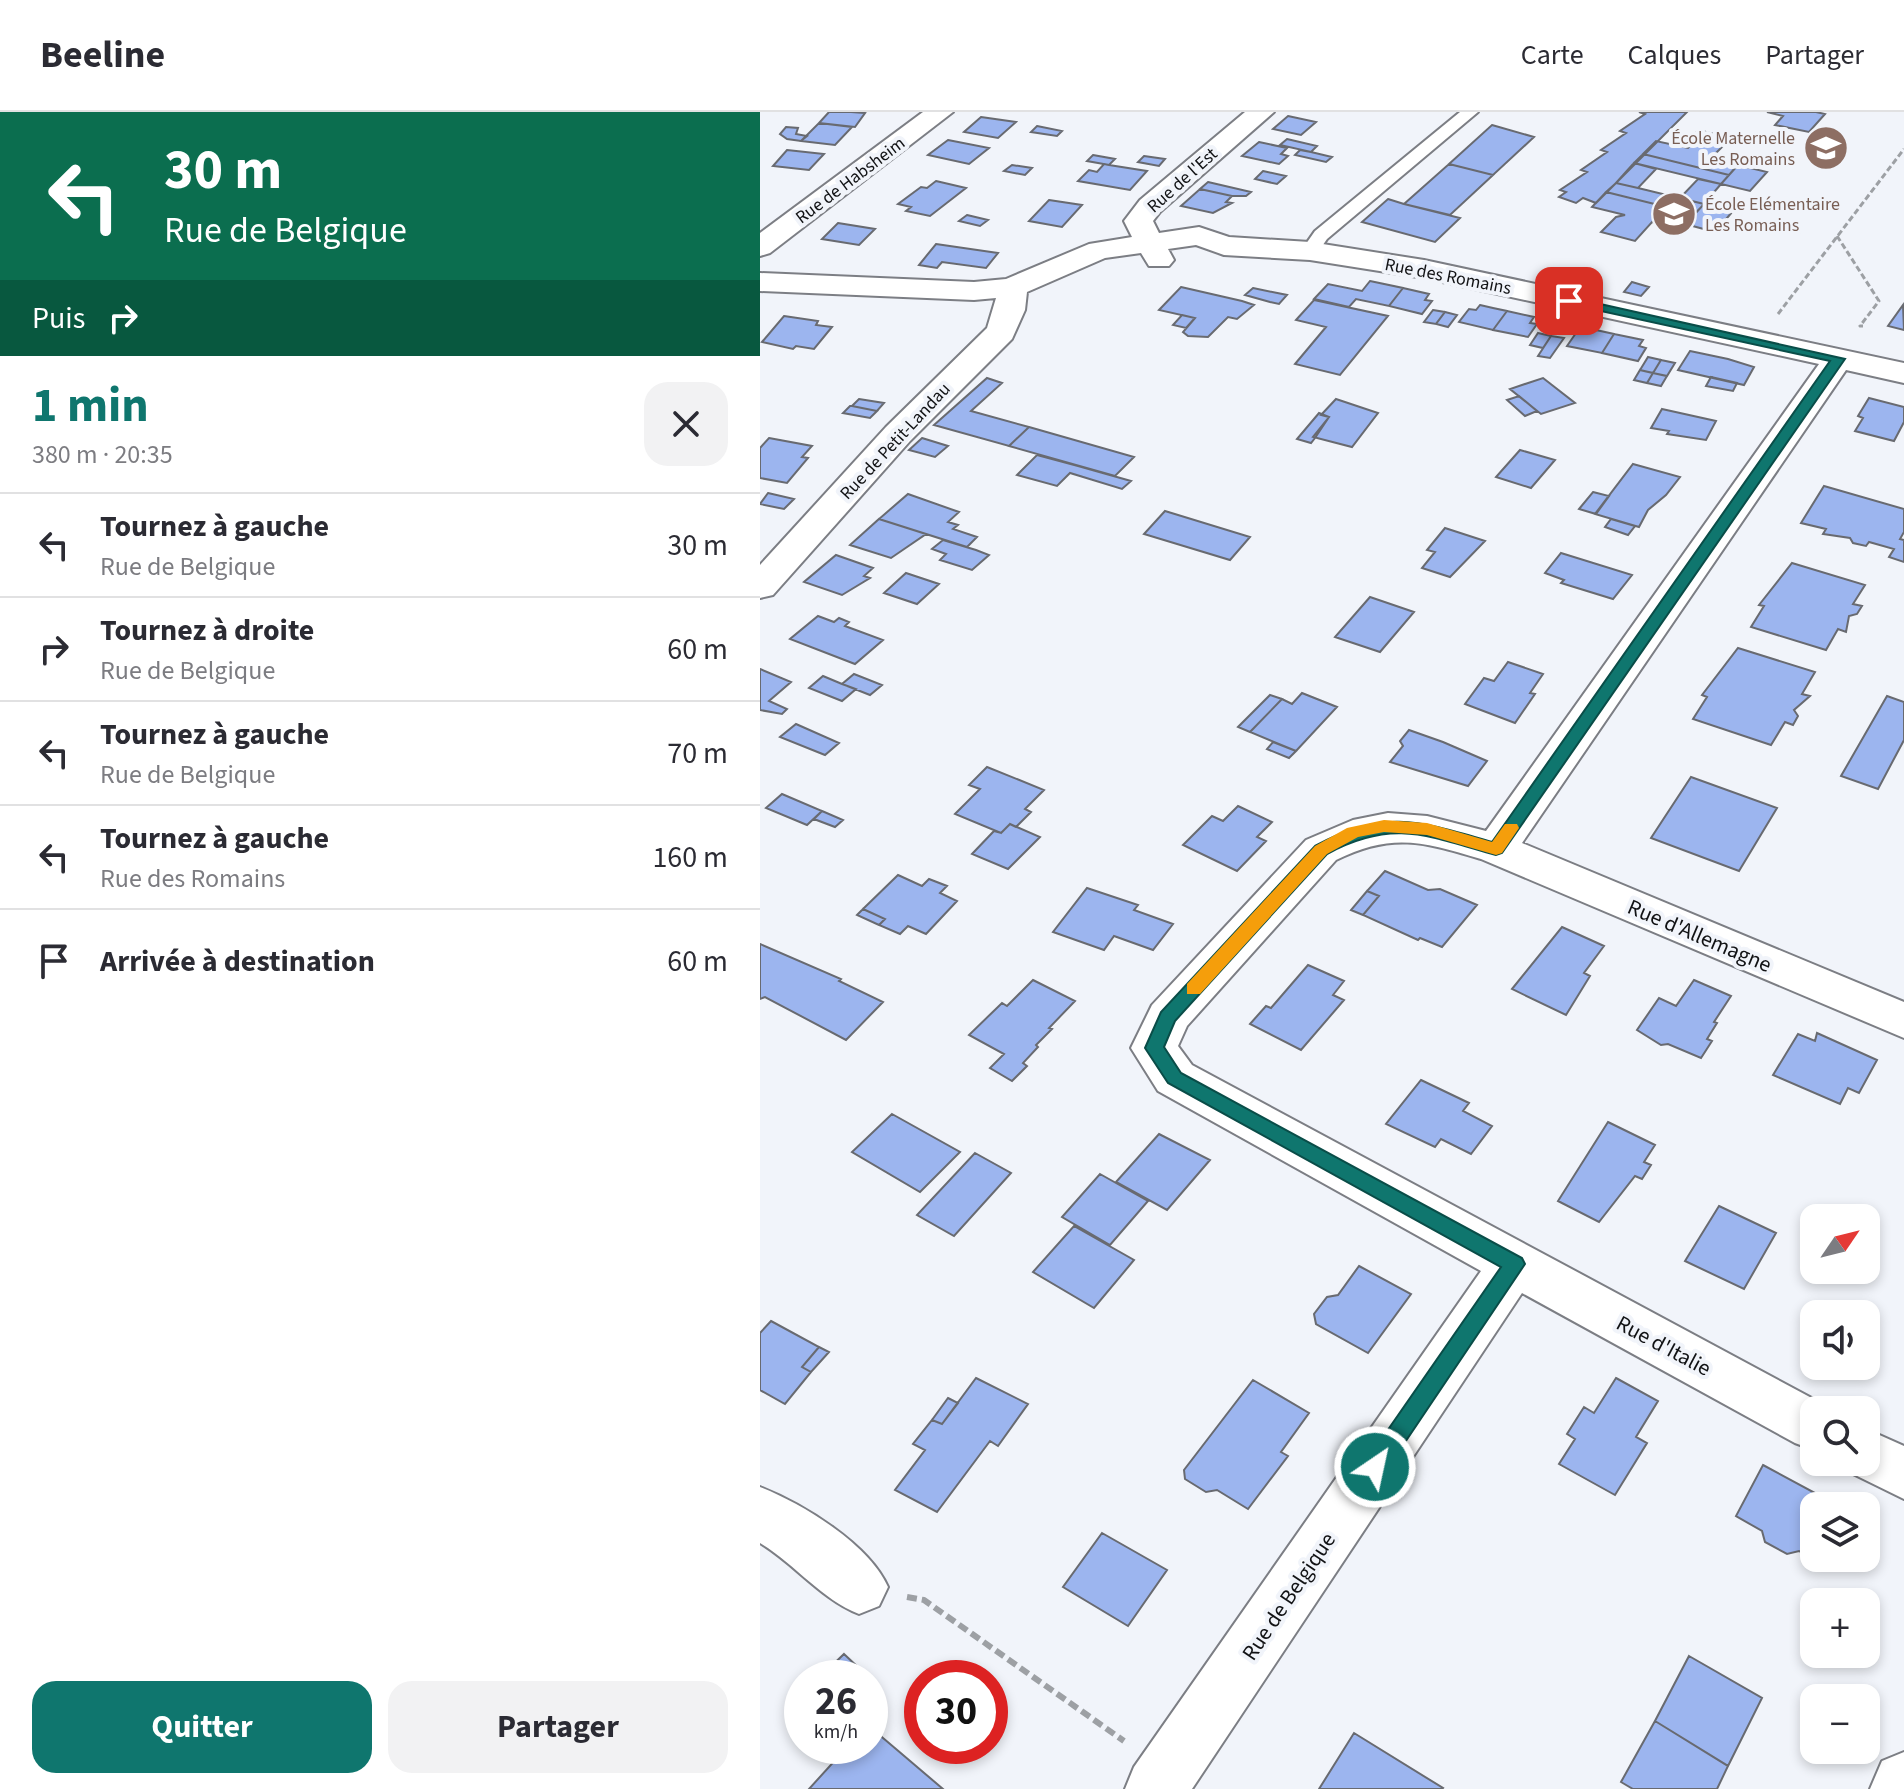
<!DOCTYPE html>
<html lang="fr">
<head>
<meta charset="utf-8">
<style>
  :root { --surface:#fff; --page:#f2f2f3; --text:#2b2b33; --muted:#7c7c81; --line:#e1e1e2; --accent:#0f766e }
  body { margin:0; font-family:"Source Sans 3",sans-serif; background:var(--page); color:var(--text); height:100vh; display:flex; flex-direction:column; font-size:30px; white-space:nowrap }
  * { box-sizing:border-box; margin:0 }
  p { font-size:26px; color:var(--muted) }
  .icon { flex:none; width:44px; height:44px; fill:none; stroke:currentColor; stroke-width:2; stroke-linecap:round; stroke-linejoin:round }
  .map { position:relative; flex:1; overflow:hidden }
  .drawer { display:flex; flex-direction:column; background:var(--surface); width:760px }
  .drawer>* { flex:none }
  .banner { background:#0b6e4f; color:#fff; overflow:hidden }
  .needle { width:52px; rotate:55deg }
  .buttons { position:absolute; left:1040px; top:1092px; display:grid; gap:16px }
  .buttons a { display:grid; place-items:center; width:80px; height:80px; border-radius:16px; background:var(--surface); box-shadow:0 4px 12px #0003; font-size:40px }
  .speed { position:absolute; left:24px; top:1548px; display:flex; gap:16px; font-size:40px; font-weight:700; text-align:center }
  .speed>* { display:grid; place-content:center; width:104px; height:104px; border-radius:50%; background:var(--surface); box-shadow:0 4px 12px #0003; line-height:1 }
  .speed small { font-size:20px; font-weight:400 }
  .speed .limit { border:12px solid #d22; background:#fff; color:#111 }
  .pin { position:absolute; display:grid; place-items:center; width:68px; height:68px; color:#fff; margin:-34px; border-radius:16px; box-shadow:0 4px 12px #0006 }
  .me { position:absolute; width:88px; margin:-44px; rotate:34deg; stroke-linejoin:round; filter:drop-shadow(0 0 6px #0008) }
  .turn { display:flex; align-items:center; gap:28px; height:168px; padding:0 32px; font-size:36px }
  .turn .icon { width:104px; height:104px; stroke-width:2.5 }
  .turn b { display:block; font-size:56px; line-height:68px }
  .then { display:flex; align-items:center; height:76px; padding:0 32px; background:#0003; gap:16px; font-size:30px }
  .round { display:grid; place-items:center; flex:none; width:84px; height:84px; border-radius:24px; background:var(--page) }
  .summary { display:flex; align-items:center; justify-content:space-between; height:136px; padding:0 32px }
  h1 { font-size:48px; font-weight:700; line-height:60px; color:var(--accent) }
  .action { display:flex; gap:16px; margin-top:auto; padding:16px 32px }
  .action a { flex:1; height:92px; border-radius:24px; background:var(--accent); color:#fff; font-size:32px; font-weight:700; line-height:92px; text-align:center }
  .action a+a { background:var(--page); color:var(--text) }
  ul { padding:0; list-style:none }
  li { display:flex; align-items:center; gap:24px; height:104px; padding:0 32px; border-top:2px solid var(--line) }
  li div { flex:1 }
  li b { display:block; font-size:30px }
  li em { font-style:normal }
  header { display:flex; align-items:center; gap:48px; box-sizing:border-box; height:112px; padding:0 40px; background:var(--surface); border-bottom:2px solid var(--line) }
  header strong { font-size:38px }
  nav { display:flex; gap:44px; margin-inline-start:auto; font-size:28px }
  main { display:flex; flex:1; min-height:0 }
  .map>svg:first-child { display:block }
</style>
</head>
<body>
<header>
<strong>Beeline</strong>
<nav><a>Carte</a><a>Calques</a><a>Partager</a></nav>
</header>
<main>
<section class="drawer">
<div class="banner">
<div class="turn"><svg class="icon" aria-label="left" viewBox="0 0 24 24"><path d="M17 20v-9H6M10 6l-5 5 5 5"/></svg><div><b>30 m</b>Rue de Belgique</div></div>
<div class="then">Puis<svg class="icon" aria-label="right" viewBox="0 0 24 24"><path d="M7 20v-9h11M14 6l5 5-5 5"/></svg></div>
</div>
<div class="summary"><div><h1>1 min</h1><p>380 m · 20:35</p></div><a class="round"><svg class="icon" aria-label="close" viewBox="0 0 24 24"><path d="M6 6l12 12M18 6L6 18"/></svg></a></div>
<ul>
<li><svg class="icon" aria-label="left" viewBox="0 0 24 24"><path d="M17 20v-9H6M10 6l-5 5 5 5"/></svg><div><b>Tournez à gauche</b><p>Rue de Belgique</p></div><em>30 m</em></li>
<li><svg class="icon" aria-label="right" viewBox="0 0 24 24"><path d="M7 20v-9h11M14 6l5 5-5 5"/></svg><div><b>Tournez à droite</b><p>Rue de Belgique</p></div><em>60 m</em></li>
<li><svg class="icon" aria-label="left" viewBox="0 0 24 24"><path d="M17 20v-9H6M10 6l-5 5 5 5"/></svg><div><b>Tournez à gauche</b><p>Rue de Belgique</p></div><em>70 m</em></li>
<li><svg class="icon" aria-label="left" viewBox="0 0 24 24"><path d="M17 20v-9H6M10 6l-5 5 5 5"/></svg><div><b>Tournez à gauche</b><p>Rue des Romains</p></div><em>160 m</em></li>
<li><svg class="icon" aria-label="arrive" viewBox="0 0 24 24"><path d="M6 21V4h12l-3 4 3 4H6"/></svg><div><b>Arrivée à destination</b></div><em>60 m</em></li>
</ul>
<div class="action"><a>Quitter</a><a>Partager</a></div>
</section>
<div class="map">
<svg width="1144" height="1677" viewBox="0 0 1144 1677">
  <rect width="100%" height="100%" fill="#f1f4fa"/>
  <path fill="#9cb5ef" stroke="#686a70" stroke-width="2" d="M69 0H91L105 1 95 15 59 11Z
    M879 0H927L836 91 823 86 816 91 799 85 806 80 800 78 827 60 821 58 847 40 841 38 866 21 860 19 885 2Z
    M1007 0H1056L1065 2 1049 20 1015 13 1023 4Z
    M528 4 556 10 541 23 513 17Z
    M221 5 256 10 238 26 204 20Z
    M59 11 92 15 75 33 41 29Z
    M732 13 774 25 733 63 689 52Z
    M277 14 302 19 297 24 271 20Z
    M26 15 38 16 36 22 47 24 41 29 27 27 20 22Z
    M938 18 971 26 955 42 982 48 969 63 883 42 896 29 928 36 931 33 925 32Z
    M527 27 557 34 551 40 520 33Z
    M188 28 229 36 209 52 168 43Z
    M499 30 527 36 521 42 528 44 519 52 482 44Z
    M27 38 64 42 49 58 13 54Z
    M540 38 551 40 572 45 566 50 535 43Z
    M883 42 969 63 961 72 874 51Z
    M333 43 355 47 349 53 327 49Z
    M384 44 405 47 399 54 378 50Z
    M874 51 896 57 878 76 856 71Z
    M344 52 349 53 387 59 370 78 318 69 329 58 337 60Z
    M689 52 733 63 690 103 644 92Z
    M252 53 272 56 265 63 244 59Z
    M978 53 1007 60 990 79 961 72Z
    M503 59 526 64 517 72 495 67Z
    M938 67 961 72 944 92 920 86Z
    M176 69 206 76 170 104 146 99 151 95 138 92 161 75 167 76Z
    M448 70 491 80 486 84H472L440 77Z
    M856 71 878 76 944 92 935 102 846 80Z
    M440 77 472 84 466 90 472 91 453 101 421 94Z
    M846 80 935 102 921 117 892 110 875 129 841 120 856 105 865 103 832 95Z
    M628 87 644 92 700 106 675 130 602 110Z
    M289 88 322 93 302 115 269 109Z
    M944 92 973 99 955 120 925 112Z
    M207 103 228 108 220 114 199 109Z
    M78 111 115 117 99 133 62 127Z
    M176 132 238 141 226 156 182 150 177 156 159 153Z
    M610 169 643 176 629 194 596 187 589 195 554 187 568 172 602 179Z
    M872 170 889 175 881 184 864 180Z
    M421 175 482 189 494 193 477 207 468 205 448 225 428 224 423 220 435 206 399 198Z
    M493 176 527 183 519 192 510 190 485 183Z
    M643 176 669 182 665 188 672 189 662 202 629 194Z
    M554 188 628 204 580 263 535 252 566 215 536 208Z
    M720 193 733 196 747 199 733 218 699 210 709 197 716 198Z
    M1143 193 1144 218 1128 214Z
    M673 198 685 200 676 212 664 210Z
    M747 199 774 205 770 211 777 212 768 225 733 218Z
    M685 200 697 203 688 215 676 212Z
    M422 203 435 206 426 216 413 213Z
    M24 204 58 209 56 213 72 215 54 237 36 234 33 237 2 230Z
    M827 216 854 222 842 241 807 234 816 221 823 222Z
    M778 221 791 224 783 236 770 233Z
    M854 222 883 228 879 234 886 236 878 249 842 241Z
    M791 224 804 226 790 246 778 244Z
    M930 239 968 247 994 255 984 273 918 258Z
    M888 245 901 248 893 261 880 258Z
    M901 248 915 251 907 264 893 261Z
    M880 258 893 261 887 271 874 268Z
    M893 261 907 264 901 274 887 271Z
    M951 265 977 271 973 279 946 274Z
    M227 266 242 271 211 299 269 315 249 334 174 313Z
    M783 266 815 291 781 302 750 277Z
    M759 284 777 299 765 304 747 288Z
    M1109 286 1144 295V310L1134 329 1095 319 1103 306 1098 304Z
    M99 287 124 291 117 299 92 294Z
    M576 287 618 301 592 335 553 325 569 305 561 303Z
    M90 294H92L117 299 110 306 83 301Z
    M902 297 956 309 946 328 907 322 909 319 891 316Z
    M559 301 569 305 555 326 551 331 537 327Z
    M269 315 374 345 355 364 249 334Z
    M9 326 52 334 42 345 48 346 27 371 0 366V336Z
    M162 326 188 334 175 345 149 338Z
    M760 338 795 348 771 376 736 365Z
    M277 343 318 354 371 369 362 377 310 361 297 374 257 363Z
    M873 352 920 365 906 383 888 398 879 415 835 402Z
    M1064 374 1144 397V420L1140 427 1144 428V450L1129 445 1134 437 1109 430 1106 434 1093 431 1090 426 1063 422 1066 417 1041 411Z
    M833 380 849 384 836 402 819 397Z
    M8 381 34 387 24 397 0 392Z
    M148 382 199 400 188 410 198 413 193 417 217 425 207 435 119 407Z
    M405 399 490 425 470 448 384 422Z
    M119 407 166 422 131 446 90 433Z
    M851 407 875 414 868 423 845 415Z
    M685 416 725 429 690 465 662 456 675 440 667 438Z
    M183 428 216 438 229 443 212 458 180 448 186 442 172 437Z
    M801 441 872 463 853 487 801 471 804 468 785 461Z
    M76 443 113 456 104 464 110 466 82 483 44 470Z
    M1032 451 1105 473 1093 492 1102 494 1097 502 1089 504 1086 520 1078 517 1066 538 991 515 1004 494 999 493Z
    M146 461 179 472 157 492 124 481Z
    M610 485 654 500 620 540 575 525Z
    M58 504 74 510 79 506 89 510 85 514 123 528 95 552 30 527Z
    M978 536 1055 560 1042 582 1050 584 1034 598 1038 604 1033 613 1025 610 1011 633 933 607 947 585 942 583Z
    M748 550 783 562 770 581 775 582 755 611 705 592 724 566 734 569Z
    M0 557 31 570 9 589 27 597 22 602 0 598Z
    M94 562 122 573 110 583 82 572Z
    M63 564 82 572 96 577 82 589 49 576Z
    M542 581 577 595 536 639 490 620 522 587 532 592Z
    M510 583 522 587 490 620 478 615Z
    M1127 584 1144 590V628L1118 677 1081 664Z
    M36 612 79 631 65 643 20 625Z
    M649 618 683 630 727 649 708 674 630 650 643 634 640 629Z
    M513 630 536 639 529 646 507 637Z
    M227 655 284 678 265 697 271 700 256 715 250 712 241 721 195 702 220 677 209 673Z
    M931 665 1017 696 979 759 891 726Z
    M22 682 62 699 47 713 6 696Z
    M478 694 512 710 497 725 506 729 477 759 423 733 452 704 463 709Z
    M62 699 83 708 75 715 54 707Z
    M250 712 280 725 248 757 212 742 234 719 241 721Z
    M625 759 668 778 680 777 717 793 682 835 660 826 658 828 603 803 619 784 607 779Z
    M138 763 162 774 169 767 187 774 180 781 197 789 166 822 148 814 140 822 119 813 125 807 103 797Z
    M327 776 378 793 374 798 413 812 393 838 354 824 344 838 293 820Z
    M607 779 619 784 603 803 591 798Z
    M103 797 125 807 119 813 97 803Z
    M802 815 844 834 824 861 830 864 806 903 752 877Z
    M0 832 81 867 79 869 123 890 86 928 5 885 0 887Z
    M548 853 584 869 573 883 584 888 541 938 490 912 506 894 511 896Z
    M273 868 315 889 289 916 292 917 276 933 278 935 263 951 267 954 252 969 230 956 244 942 209 923 242 891 247 894Z
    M934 868 971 884 954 910 957 911 947 927 952 929 941 946 908 932 901 933 877 918 899 886 916 894Z
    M1057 921 1117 948 1099 981 1088 976 1080 992 1013 963 1038 922 1055 929Z
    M661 968 709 991 703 999 732 1014 711 1042 681 1027 675 1035 626 1012Z
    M132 1002 200 1040 160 1080 92 1040Z
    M848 1010 895 1033 884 1050 891 1053 882 1067 875 1064 839 1110 798 1089Z
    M399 1022 450 1048 407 1098 356 1070Z
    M215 1041 251 1061 194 1124 157 1103Z
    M340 1062 388 1089 350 1133 302 1105Z
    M959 1094 1016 1121 984 1177 925 1149Z
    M314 1114 374 1148 334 1196 273 1160Z
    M599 1154 651 1182 608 1241 556 1212 554 1202 567 1185 578 1183Z
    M11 1209 59 1235 42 1255 51 1260 25 1292 0 1278V1221Z
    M59 1235 69 1240 51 1260 42 1255Z
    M216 1266 268 1292 238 1334 230 1329 177 1400 135 1378 165 1338 153 1332 172 1308 182 1312Z
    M856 1266 898 1289 876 1325 887 1331 855 1383 799 1352 815 1327 807 1322 824 1295 834 1301Z
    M493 1268 549 1301 521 1340 528 1344 488 1397 457 1378 446 1380 425 1367 424 1358Z
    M188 1286 198 1291 182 1312 172 1308Z
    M1003 1353 1079 1394H1054V1446H1064L1061 1452 1039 1439 1027 1442 1005 1430 1002 1419 976 1404Z
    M342 1421 407 1458 368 1514 303 1475Z
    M84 1542 101 1558 92 1566H59Z
    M929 1544 1002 1586 968 1654 895 1609Z
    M895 1609 968 1654 957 1677H873L861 1670Z
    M110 1615 136 1637 183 1677H49L88 1634H110Z
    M594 1621 683 1676 682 1677H559Z"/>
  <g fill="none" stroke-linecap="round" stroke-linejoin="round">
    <g stroke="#7c7e84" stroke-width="4">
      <path id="lane" d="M700 0H718L567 127 556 143H544L541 139 555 119Z"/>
    </g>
    <g stroke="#7c7e84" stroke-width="4">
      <path id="street" d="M485 0H514L400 100 393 109 399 121 439 115 469 125 550 130 664 148 1144 251V271L1086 258 762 731 1144 890V926L721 747C664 730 632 720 576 748L427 914 418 934 432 953 1074 1298H1054V1338L1035 1331 762 1181 432 1677H365L374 1655 721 1159 398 979 371 936 392 893 546 728 593 708 628 701 667 704 726 719 1059 252 664 166 550 148 464 143 436 133 408 137 414 148 409 154H389L381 141 345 146 267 180 265 198 252 227 150 329 13 483 0 486V453L126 315 227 216 236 186 214 188 0 179V161L214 170 246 167 329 132 372 125 364 109 380 88Z
        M1106 1317 1144 1334V1387L1087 1359 1082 1350H1106Z
        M0 1375C43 1392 109 1432 128 1475L119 1494 99 1502C61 1487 35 1452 0 1431Z
        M1144 1640V1677H1110L1122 1649Z"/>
    </g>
    <g stroke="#7c7e84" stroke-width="4">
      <path id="primary" d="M163 0H193L10 141 0 144V121Z"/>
    </g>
    <path stroke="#9da0a4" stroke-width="3" stroke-dasharray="6 3" stroke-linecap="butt" d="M1077 124 1119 189 1100 214H1103
      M1018 202 1144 37"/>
    <path stroke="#9da0a4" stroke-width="6" stroke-dasharray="10 5" stroke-linecap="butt" d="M147 1485 164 1488 364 1629"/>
    <use href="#lane" fill="#fff" fill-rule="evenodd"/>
    <use href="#street" fill="#fff" fill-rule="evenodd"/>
    <use href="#primary" fill="#fff" fill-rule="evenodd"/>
  </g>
  <path fill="#0f766e" stroke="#0a4d48" stroke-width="2" d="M809 185 1085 247 742 741 736 743C668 724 633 706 567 742L415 909 404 935 421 961 762 1146 765 1152 623 1363 615 1366 607 1363 604 1355 607 1348 741 1155 408 971 385 936 401 900 555 734C624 696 660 709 732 730L1070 249 804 191V186Z"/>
  <path fill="#f59e0b" d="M624 708 667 711 732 730 745 712H757L759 716 742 741 736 743 667 723 624 720 598 725 567 742 440 882H427V872L555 734 587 716Z"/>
  <defs>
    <g id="school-disc" transform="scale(2.3)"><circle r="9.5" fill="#8d6e63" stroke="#f1f4fa"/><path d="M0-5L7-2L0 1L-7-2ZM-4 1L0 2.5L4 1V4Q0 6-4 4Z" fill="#fff"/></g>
  </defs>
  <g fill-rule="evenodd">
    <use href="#school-disc" x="1066" y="36"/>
    <use href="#school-disc" x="914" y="102"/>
  </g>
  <g text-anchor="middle" stroke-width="8" stroke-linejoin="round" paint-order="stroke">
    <g font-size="18" fill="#785e54" stroke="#f1f4fa" text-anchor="end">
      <text x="1035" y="32">École Maternelle<tspan x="1035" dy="21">Les Romains</tspan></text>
      <text x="945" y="98" text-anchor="start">École Elémentaire<tspan x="945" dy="21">Les Romains</tspan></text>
    </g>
    <g font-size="18" fill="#111214" stroke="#f1f4fa">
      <text transform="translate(90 68) rotate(-37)" y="6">Rue de Habsheim</text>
      <text transform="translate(422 68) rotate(-42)" y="6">Rue de l'Est</text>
      <text transform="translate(688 164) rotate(11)" y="6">Rue des Romains</text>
      <text transform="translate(135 329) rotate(-47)" y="6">Rue de Petit-Landau</text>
    </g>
    <g font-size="22" fill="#111214" stroke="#f1f4fa">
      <text transform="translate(940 823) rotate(23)" y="8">Rue d'Allemagne</text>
      <text transform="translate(904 1233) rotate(28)" y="8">Rue d'Italie</text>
      <text transform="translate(528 1484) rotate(-56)" y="8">Rue de Belgique</text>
    </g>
  </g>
</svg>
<div class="buttons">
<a><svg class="needle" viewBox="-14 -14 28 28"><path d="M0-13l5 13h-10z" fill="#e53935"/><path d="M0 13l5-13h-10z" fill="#7c7c81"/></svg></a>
<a><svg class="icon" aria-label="sound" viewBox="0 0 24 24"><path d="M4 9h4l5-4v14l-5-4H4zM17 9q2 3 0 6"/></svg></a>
<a><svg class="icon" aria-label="search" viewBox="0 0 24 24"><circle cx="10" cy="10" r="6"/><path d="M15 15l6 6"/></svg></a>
<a><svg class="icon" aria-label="layers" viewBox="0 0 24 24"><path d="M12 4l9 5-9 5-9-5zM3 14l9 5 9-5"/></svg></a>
<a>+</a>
<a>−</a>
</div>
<div class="speed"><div>26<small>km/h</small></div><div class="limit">30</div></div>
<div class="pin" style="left:809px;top:189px;background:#d93025"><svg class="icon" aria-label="arrive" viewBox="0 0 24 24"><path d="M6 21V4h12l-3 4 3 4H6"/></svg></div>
<svg class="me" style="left:615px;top:1355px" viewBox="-20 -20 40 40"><circle r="17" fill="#0f766e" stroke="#fff" stroke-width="3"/><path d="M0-11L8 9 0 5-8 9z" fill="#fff"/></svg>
</div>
</main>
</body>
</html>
